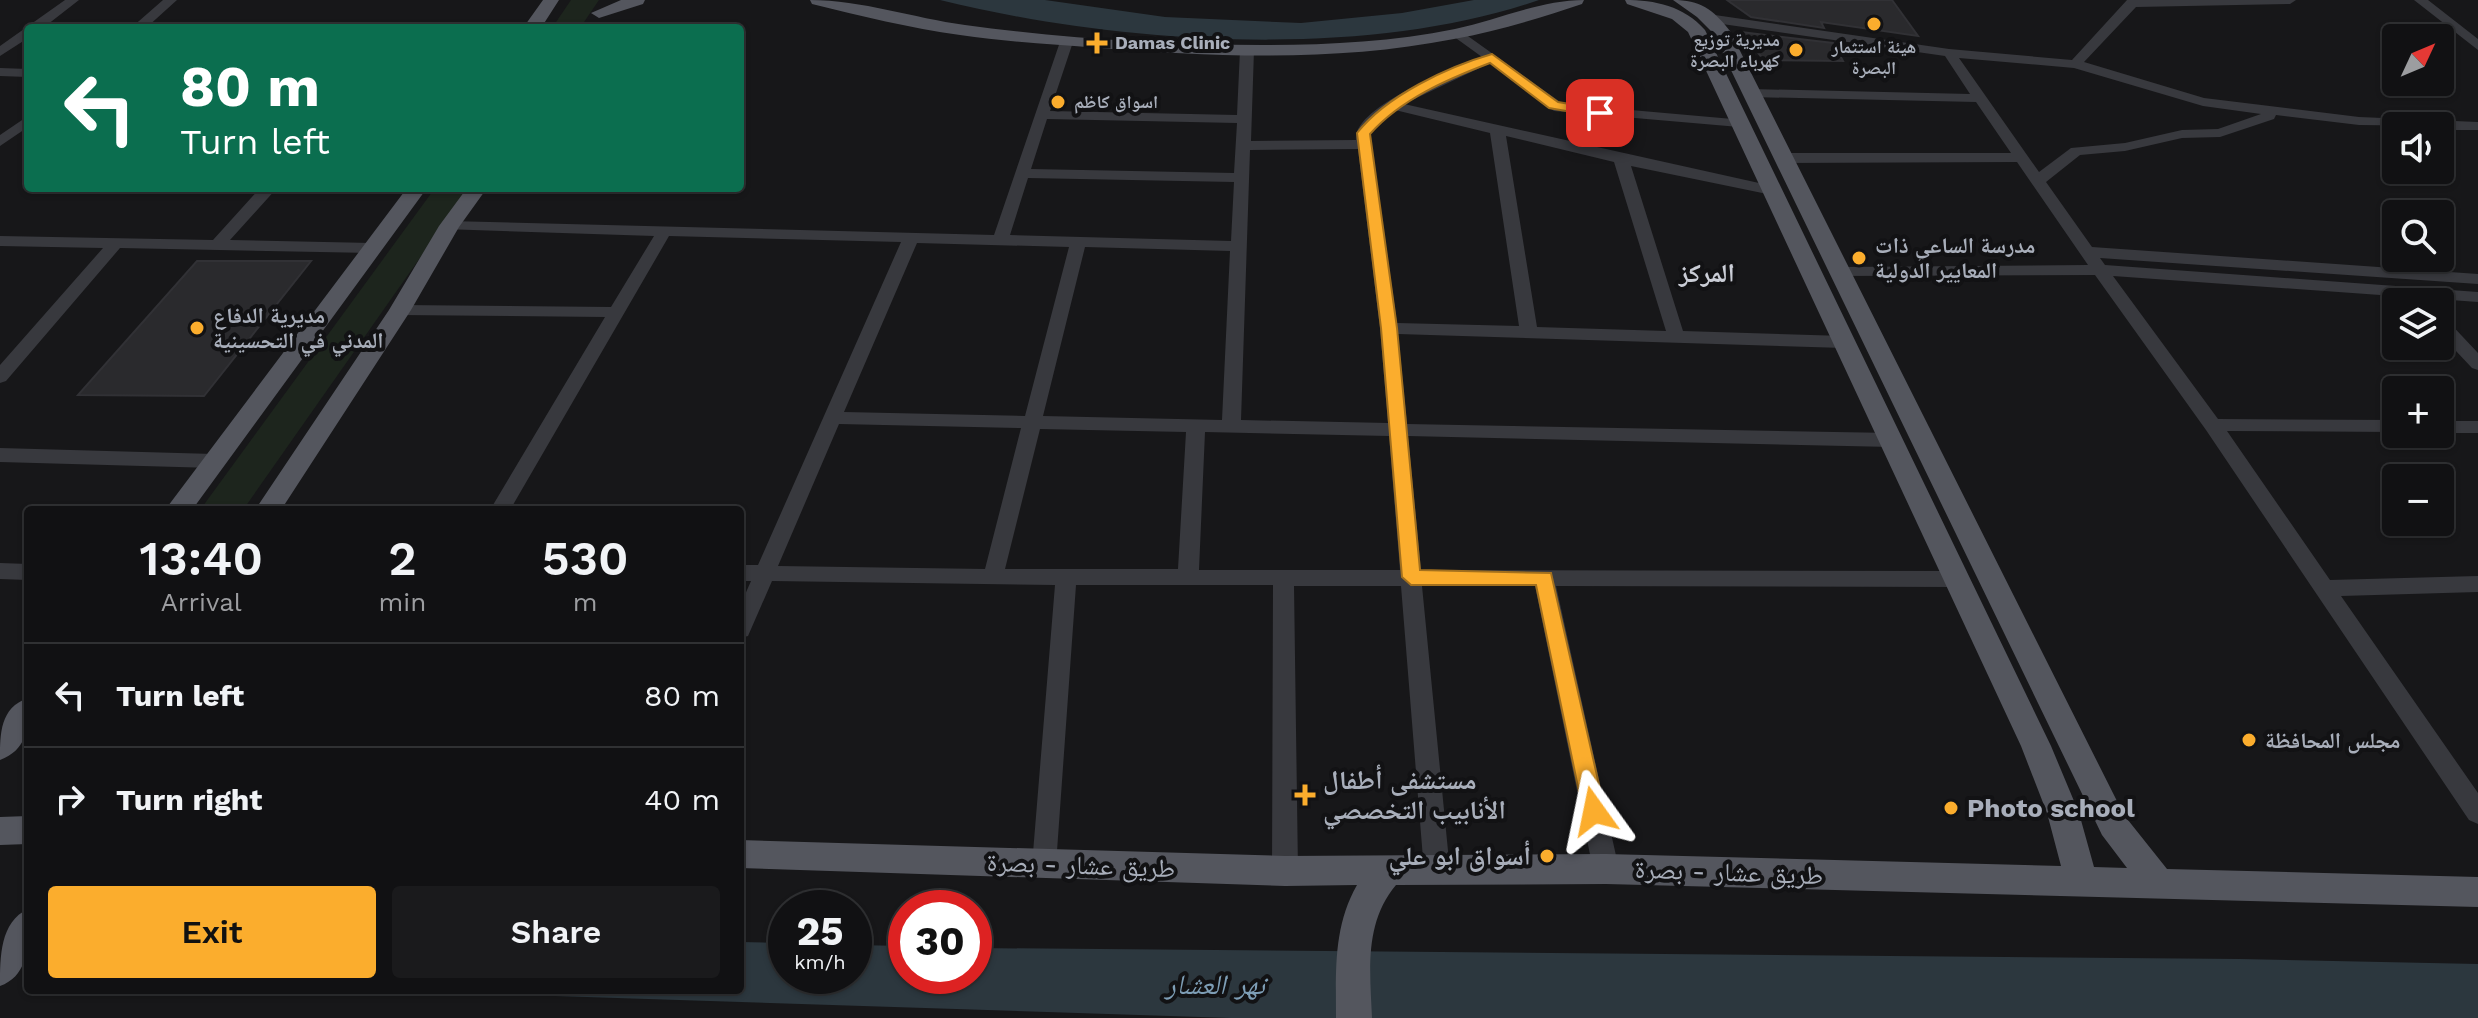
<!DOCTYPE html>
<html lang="en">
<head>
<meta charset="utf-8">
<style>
  :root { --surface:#111113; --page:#1a1a1c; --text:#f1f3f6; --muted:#9c9da0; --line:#303133; --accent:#fbad2d }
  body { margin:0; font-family:"Work Sans","Noto Naskh Arabic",sans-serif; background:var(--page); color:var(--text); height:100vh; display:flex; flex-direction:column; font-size:30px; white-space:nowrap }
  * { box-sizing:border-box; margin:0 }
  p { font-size:26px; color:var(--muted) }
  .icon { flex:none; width:44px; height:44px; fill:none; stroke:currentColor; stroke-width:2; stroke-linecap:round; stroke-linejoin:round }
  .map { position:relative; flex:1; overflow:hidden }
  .drawer { position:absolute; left:24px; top:506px; width:720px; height:488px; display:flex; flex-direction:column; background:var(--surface); border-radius:8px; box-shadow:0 2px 6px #0004,0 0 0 2px var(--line) }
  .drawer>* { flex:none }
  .hud { position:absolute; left:24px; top:24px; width:720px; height:168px; border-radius:8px; box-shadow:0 2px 6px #0004,0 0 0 2px var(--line); background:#0b6e4f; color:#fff; overflow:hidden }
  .needle { width:52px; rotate:46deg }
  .fabs { position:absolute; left:2382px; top:24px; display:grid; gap:16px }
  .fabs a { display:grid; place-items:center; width:72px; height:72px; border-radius:8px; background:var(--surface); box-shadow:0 2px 6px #0004,0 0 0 2px var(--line); font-size:40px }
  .speed { position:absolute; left:768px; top:890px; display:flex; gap:16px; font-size:40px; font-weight:700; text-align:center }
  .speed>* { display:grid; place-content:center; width:104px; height:104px; border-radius:50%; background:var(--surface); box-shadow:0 2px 6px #0004,0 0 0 2px var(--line); line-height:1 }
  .speed small { font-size:20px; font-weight:400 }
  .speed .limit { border:12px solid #d22; background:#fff; color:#111 }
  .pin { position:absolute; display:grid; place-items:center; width:68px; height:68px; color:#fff; margin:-34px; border-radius:16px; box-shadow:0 4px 12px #0006 }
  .me { position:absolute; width:88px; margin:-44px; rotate:348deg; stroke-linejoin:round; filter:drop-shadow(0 0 6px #0008) }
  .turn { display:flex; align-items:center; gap:28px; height:168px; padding:0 24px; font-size:36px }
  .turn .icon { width:104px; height:104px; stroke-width:2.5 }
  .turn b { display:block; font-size:56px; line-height:68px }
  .eta { display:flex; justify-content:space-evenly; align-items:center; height:136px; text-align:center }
  .eta b { font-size:48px; font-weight:600; line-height:56px }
  .action { display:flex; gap:16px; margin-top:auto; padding:16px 24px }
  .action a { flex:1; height:92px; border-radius:8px; background:var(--accent); color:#111; font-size:32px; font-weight:600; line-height:92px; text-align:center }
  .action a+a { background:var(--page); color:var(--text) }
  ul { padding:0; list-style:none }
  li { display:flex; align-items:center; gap:24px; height:104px; padding:0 24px; border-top:2px solid var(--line) }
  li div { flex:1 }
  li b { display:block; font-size:30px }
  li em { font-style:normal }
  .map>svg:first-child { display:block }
</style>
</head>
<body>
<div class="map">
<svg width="2478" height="1018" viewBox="0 0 2478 1018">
  <rect width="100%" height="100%" fill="#171719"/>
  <path fill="#1d251d" d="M571 0H599L580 28H552Z
    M435 188H469L243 510H200Z"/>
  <path fill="#2c373e" d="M940 0H1045L1165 17 1301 23 1402 13 1474 0H1539C1364 61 1118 44 940 0Z
    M740 942 786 943V976H854V945L906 946V976H974V948L2240 959 2478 964V1018H1231L372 990H740Z"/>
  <path fill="#2a2a2d" stroke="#313135" stroke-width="2" d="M1727 0H1892L1918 36 1821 22 1824 28 1751 17Z
    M1741 32 1833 43 1843 61 1764 60Z
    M197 261H311L204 396 78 395Z"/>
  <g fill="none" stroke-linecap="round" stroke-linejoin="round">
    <path fill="#38393e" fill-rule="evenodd" d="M65 0H79L43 28H28V38L0 56V46Z
      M163 0H177L146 28H131Z
      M2127 0H2296L2290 4 2136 7 2084 62 2204 98 2359 117 2478 122V130H2440V126L2359 125 2276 115 2274 119 2220 137 2182 138 2125 151 2080 155 2046 182 2092 247 2478 274V284L2100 258 2105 265 2478 292V302L2113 276 2218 419 2396 420V432L2227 431 2330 580 2478 576V592L2341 596 2478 793V824L2469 820 2206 430 2095 275 1835 276 1833 272 1841 267 2088 265 2017 162 1782 163 1774 158 1782 153H2011L1976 102 1751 97 1744 93 1751 89 1970 94 1945 56 1708 22 1701 18 1708 14 1949 49 2072 60ZM1959 58 2074 68 2203 106 2261 114 2218 129 2182 130 2125 143 2071 148 2039 172Z
      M2414 0H2428L2478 39V50Z
      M184 22 189 23V28H174Z
      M1458 29 1563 104 1744 120V126L1739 127 1554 111 1490 63 1404 104 1777 187V193L1772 195 1631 166 1683 331 1844 336 1853 342 1844 348 1398 334 1407 424 1892 433 1902 440 1892 447 1408 436 1421 570 1958 571 1965 573 1968 579 1965 585 1958 587 1556 586 1619 869 1615 877 1606 880 1597 877 1593 869 1535 586H1422L1450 871 1446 879 1437 882 1428 879 1424 871 1401 586H1294L1298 871 1294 879 1285 882 1276 879 1272 871 1273 585H1076L1056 865 1053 873 1044 876 1035 873 1032 865 1055 585 772 581 748 636 740 638V606L751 581H740V565H758L901 242 669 236 510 510H490L605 317 400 315 391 310 400 305 611 307 654 236 443 229 441 226 449 221 994 235 1062 36 1074 39 1050 111 1237 115 1240 50 1247 46 1254 50 1251 141 1356 140C1352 107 1456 67 1482 57L1453 36 1451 33ZM1395 110 1490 133 1519 326 1397 323 1370 133ZM1047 119 1237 123 1234 173 1031 169ZM1506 136 1614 162 1666 331 1537 327ZM1358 149 1380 328 1388 423 1241 420 1250 150ZM1028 178 1234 182 1231 241 1010 235ZM917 243 1069 247 1025 416 844 412ZM1085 247 1230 251 1222 420 1043 416ZM839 424 1021 428 985 569 778 566ZM1040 429 1186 432 1178 569H1005ZM1205 432 1389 436 1400 570H1199Z
      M0 68 28 69V77L0 76Z
      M28 116V127L0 146V135Z
      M260 188H277L230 240 372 243 380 248 372 253 120 248 6 381 0 383V365L103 248 0 246V236L213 240Z
      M2440 318 2446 319 2478 353V370L2472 368 2440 334Z
      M2440 421H2478V433H2440Z
      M0 448 214 454 224 461 214 468 0 462Z
      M0 563 28 564V580L0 579Z"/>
    <path fill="#54565e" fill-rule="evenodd" d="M543 0H559L541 28H523Z
      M621 0H645L643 4 599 18 591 13Z
      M810 0C862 0 913 18 965 25 1062 38 1163 45 1262 45 1326 45 1392 42 1455 29 1498 20 1541 0 1584 0L1582 4C1540 18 1498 31 1454 39 1337 62 1216 57 1098 48 1052 44 1006 42 960 35 910 28 861 16 812 4Z
      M1625 0C1655 0 1684 6 1705 30L2051 746 2079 813 2094 867 2127 868 2102 835 1713 33 1697 17 1673 0C1700 0 1713 9 1730 31L2124 815 2167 869 2478 877V907L1606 884 1396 885C1364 923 1370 971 1372 1018H1336C1336 972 1333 927 1357 885L1285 886 740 868V840L1285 856 1606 854 2061 866 2047 813 2021 746 1688 32 1672 19 1627 4Z
      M407 188H427L192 510H165Z
      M467 188H487L459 227 411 310 281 510H255L389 310 439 226Z
      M28 698C28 724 30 749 0 760 0 733 0 708 28 698Z
      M28 816V844L0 845V817Z
      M28 909C28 939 32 974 0 986 0 957 0 922 28 909Z"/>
  </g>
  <path fill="#fbad2d" stroke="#a3701d" stroke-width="2" d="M1492 54 1558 102 1600 109 1607 113 1600 117 1549 108 1490 63C1448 79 1401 99 1370 134L1397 328 1420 570 1551 573 1605 811 1602 818 1594 821 1586 818 1583 811 1536 585H1411L1402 577 1381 328 1357 133C1386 96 1447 67 1492 54Z"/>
  <g fill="#fbad2d" stroke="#121214" stroke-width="3">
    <circle cx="1874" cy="24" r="8"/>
    <path d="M1093 31h8v8h8v8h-8v8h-8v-8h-8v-8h8z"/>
    <circle cx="1796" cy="50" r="8"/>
    <circle cx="1058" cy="102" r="8"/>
    <circle cx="1859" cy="258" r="8"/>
    <circle cx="197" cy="328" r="8"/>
    <circle cx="2249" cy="740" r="8"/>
    <path d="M1301 783h8v8h8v8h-8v8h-8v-8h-8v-8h8z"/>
    <circle cx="1951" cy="808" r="8"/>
    <circle cx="1547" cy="856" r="8"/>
  </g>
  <g text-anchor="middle" stroke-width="8" stroke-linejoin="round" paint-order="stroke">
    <g font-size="18" font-weight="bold" fill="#a8aeba" stroke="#121214" text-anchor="start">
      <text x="1780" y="46" text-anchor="end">مديرية توزيع<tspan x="1780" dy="21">كهرباء البصرة</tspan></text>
      <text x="1115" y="49">Damas Clinic</text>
      <text x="1874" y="53" text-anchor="middle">هيئة استثمار<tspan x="1874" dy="21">البصرة</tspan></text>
      <text x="1074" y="108">اسواق كاظم</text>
    </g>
    <g font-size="22" font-weight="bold" fill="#a8aeba" stroke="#121214" text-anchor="start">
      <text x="1875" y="253">مدرسة الساعي ذات<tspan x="1875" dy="25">المعايير الدولية</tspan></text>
      <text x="213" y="323">مديرية الدفاع<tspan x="213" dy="25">المدني في التحسينية</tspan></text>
      <text x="2265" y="748">مجلس المحافظة</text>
    </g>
    <g font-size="26" font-weight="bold" fill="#cacdd6" stroke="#121214">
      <text x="1707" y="282">المركز</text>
    </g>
    <g font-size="26" font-weight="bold" fill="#a8aeba" stroke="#121214" text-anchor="start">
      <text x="1323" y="789">مستشفى أطفال<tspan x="1323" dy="30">الأنابيب التخصصي</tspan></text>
      <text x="1967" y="817">Photo school</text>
      <text x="1531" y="865" text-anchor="end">أسواق ابو علي</text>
    </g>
    <g font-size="26" fill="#a8aeba" stroke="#121214">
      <text transform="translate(1081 865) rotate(2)" y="9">طريق عشار - بصرة</text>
      <text transform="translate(1729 872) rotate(2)" y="9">طريق عشار - بصرة</text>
    </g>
    <g font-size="28" font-style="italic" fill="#7e9eb6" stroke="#121214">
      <text x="1215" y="994">نهر العشار</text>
    </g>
  </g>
</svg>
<div class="fabs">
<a><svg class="needle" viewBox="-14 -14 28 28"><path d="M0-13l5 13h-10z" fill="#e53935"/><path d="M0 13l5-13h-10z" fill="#9c9da0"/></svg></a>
<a><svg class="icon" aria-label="sound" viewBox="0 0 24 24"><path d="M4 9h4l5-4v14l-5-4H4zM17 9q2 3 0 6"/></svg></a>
<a><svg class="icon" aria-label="search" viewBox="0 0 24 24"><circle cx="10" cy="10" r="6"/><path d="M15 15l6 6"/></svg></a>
<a><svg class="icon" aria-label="layers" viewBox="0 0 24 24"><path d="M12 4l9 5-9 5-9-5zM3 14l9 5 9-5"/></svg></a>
<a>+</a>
<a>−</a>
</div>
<div class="speed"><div>25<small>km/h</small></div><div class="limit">30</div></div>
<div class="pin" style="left:1600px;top:113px;background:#d93025"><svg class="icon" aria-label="arrive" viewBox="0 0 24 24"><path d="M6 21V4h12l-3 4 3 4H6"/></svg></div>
<svg class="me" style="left:1594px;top:811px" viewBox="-20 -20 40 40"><path d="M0-17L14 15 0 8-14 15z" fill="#fbad2d" stroke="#fff" stroke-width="4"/></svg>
<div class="hud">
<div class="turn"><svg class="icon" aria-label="left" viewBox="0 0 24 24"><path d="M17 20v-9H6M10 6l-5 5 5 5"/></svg><div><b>80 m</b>Turn left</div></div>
</div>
<section class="drawer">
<div class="eta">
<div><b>13:40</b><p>Arrival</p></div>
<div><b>2</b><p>min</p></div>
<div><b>530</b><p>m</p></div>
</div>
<ul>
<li><svg class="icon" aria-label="left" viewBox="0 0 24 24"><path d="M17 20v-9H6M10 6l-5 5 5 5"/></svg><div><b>Turn left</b></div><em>80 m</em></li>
<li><svg class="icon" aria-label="right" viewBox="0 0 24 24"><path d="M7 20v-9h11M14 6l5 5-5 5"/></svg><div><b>Turn right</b></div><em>40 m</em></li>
</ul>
<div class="action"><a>Exit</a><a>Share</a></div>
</section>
</div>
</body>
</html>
